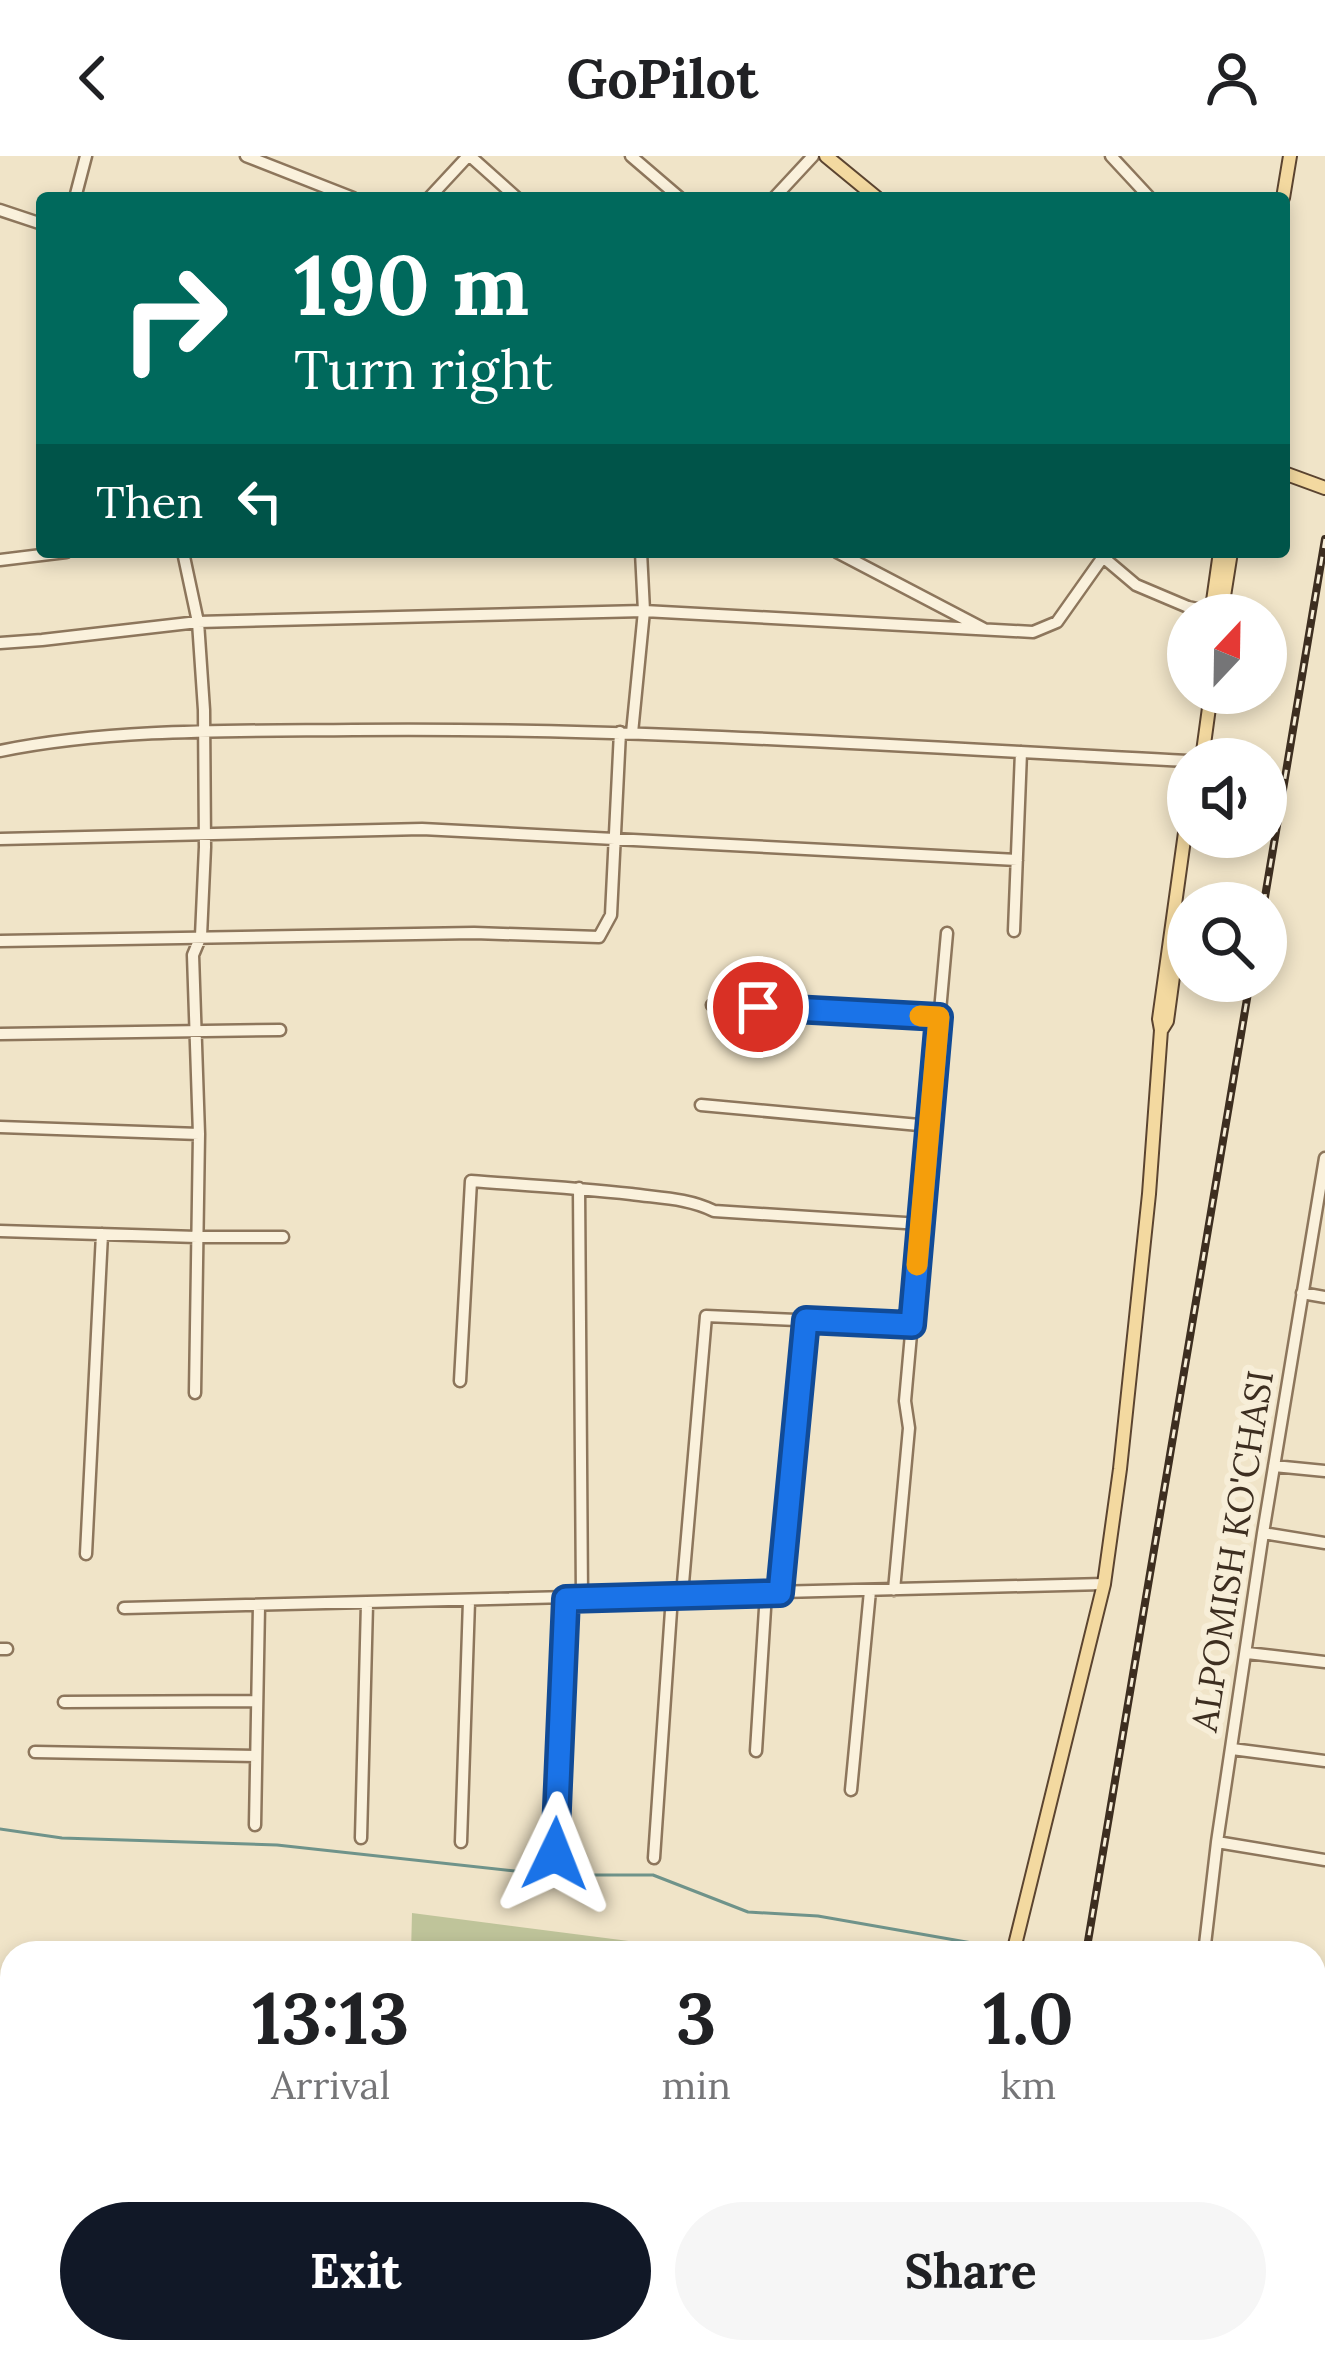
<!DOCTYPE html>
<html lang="en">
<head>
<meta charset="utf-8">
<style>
  :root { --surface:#fff; --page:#f6f6f6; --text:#202124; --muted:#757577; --accent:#111827 }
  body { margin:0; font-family:Lora,serif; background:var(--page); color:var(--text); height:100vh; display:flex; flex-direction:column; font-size:45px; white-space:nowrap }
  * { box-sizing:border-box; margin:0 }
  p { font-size:39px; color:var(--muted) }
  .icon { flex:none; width:66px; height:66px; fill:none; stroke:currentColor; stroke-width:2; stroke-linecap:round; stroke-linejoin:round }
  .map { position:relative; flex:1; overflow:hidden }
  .drawer { position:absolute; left:0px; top:1785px; width:1326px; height:423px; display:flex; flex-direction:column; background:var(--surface); border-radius:36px 36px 0 0; box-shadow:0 6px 18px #0003 }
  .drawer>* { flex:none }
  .hud { position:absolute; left:36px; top:36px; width:1254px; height:366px; border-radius:12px; box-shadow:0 6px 18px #0003; background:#00695c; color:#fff; overflow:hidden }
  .needle { width:78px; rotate:22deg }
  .tools { position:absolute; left:1167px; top:438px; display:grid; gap:24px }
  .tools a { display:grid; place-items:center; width:120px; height:120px; border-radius:50%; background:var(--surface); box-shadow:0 6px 18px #0003; font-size:60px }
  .pin { position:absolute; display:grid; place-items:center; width:102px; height:102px; color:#fff; margin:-51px; border:6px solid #fff; border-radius:50%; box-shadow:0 3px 12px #0007 }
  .me { position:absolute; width:132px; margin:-66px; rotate:2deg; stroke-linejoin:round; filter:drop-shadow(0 0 9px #0008) }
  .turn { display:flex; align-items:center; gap:42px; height:252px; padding:0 60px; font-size:54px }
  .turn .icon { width:156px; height:156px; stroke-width:2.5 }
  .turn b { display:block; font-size:84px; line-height:102px }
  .then { display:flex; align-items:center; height:114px; padding:0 60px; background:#0003; gap:24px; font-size:45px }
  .eta { display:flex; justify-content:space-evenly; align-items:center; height:204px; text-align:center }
  .eta b { font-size:72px; font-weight:800; line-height:84px }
  .action { display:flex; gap:24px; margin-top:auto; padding:24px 60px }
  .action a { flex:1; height:138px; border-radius:72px; background:var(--accent); color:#fff; font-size:48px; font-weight:800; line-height:138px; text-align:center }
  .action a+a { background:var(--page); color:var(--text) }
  header { display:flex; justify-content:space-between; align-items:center; height:156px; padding:0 60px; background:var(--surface); font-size:54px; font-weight:800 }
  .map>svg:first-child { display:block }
</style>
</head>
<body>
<header><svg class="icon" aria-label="back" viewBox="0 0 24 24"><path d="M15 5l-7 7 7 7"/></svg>GoPilot<svg class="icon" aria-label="person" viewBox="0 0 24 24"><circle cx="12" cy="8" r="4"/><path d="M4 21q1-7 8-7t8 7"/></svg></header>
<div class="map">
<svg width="1325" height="2206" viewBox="0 0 1325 2206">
  <rect width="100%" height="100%" fill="#f0e4c8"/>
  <path fill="#e6deb5" d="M0 2041H12V2196H469L467 2206H0Z"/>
  <path fill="#bfc49a" d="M412 1757 722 1797H411Z
    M485 2196H769L760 2206H482Z"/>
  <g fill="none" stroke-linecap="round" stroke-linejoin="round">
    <path stroke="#6f938a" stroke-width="3" d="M0 1673 62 1682 277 1689 552 1719H653L748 1756 818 1760 1012 1794
      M1021 1795 1032 1797
      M1314 1851 1325 1850"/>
    <g stroke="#8d765c" stroke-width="15">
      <path id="minor" d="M246 0 353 42
        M470 0 517 42
        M631 0 680 42
        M1111 0 1150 42
        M75 42 86 0
        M429 42 468 0
        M774 42 813 0
        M0 54 42 68
        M183 396 198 466 204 554 205 691 201 780 193 799 199 978 195 1237
        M837 396 984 473
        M1097 396 1136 429 1188 451 1212 456
        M0 404 66 396
        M0 487 42 484 198 466 644 455 1033 476 1057 466 1103 401
        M632 577 644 455 641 396
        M0 595C113 572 238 575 353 574 632 571 910 591 1188 605
        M0 683 422 673 1017 704
        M1014 775 1021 596
        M0 785 474 777 599 781 611 759 620 576
        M712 849 939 861
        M0 878 280 874
        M701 949 930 970
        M0 971 199 978
        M579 1032 582 1442
        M0 1075 197 1081H283
        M1302 1137 1325 1141
        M460 1225 471 1025C525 1029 578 1032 631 1038 659 1042 688 1042 714 1055L921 1068
        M1274 1310 1325 1315
        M1263 1377 1325 1387
        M86 1398 102 1078
        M894 1434 909 1272 905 1245 947 777
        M780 1437 806 1164
        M682 1439 706 1160 912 1169
        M124 1452 1104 1428
        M0 1493H7
        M1247 1497 1325 1506
        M64 1546 257 1545
        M1232 1593 1325 1605
        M756 1595 766 1437
        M35 1596 256 1600
        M851 1634 870 1435
        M255 1669 259 1450
        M361 1682 367 1448
        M461 1686 469 1445
        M1217 1686 1325 1704
        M555 1698 566 1443
        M654 1702 672 1440
        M1204 1797 1217 1686 1263 1377 1325 1002
        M1314 1837H1325
        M1314 1894 1325 1895
        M1314 1988 1325 1991
        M1314 2095 1325 2097
        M1314 2160 1325 2164
        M1089 2196 1121 2206"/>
    </g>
    <g stroke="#5b4430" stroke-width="16">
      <path id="major" d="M826 0 877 42
        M1283 42 1290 0
        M1284 317 1325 332
        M1211 459 1220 396
        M1221 459 1231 396
        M1202 603 1211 537
        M1162 873 1167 865 1175 806
        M1013 1797 1104 1428 1120 1313 1149 1038 1161 874 1159 863 1188 655
        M802 2206 811 2196"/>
    </g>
    <use href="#minor" stroke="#faf1dc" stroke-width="10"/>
    <use href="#major" stroke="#f3d9a0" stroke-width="12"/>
    <g stroke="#3d2e20" stroke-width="8">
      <path id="rail" d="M1264 747 1325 383
        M1086 1797 1250 825
        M931 2196 933 2206
        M1017 2206 1019 2196"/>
    </g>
    <use href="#rail" stroke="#f7eed8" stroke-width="3" stroke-dasharray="9" stroke-linecap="butt"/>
  </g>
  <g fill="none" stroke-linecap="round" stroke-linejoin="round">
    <g stroke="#114b97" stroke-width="30">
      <path id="route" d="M555 1698 566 1443 780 1437 806 1164 912 1169 939 861 758 851"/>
    </g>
    <use href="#route" stroke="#1a73e8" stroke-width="21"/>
    <path stroke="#f59e0b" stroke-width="21" d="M917 1109 939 861 920 860"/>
  </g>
  <g text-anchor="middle" stroke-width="12" stroke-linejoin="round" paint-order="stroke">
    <g font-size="36" fill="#3d2e20" stroke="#f7eed8">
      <text transform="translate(1232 1395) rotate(-81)" y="13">ALPOMISH KO'CHASI</text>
    </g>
  </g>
</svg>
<div class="tools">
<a><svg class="needle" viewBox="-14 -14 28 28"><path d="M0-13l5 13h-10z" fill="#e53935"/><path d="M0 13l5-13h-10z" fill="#757577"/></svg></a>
<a><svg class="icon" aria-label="sound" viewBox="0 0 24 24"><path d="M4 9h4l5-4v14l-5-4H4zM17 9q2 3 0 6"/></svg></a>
<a><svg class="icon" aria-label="search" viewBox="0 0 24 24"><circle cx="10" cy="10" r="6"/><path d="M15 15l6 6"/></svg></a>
</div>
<div class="pin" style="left:758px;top:851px;background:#d93025"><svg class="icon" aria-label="arrive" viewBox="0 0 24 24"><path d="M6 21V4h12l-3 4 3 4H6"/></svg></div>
<svg class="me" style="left:555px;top:1698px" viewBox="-20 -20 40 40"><path d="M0-17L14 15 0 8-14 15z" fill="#1a73e8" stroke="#fff" stroke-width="4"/></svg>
<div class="hud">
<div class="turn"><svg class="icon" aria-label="right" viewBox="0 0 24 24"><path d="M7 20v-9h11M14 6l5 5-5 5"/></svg><div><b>190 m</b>Turn right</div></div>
<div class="then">Then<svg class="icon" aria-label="left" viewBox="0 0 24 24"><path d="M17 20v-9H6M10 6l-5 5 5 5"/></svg></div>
</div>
<section class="drawer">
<div class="eta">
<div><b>13:13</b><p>Arrival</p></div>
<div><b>3</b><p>min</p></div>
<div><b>1.0</b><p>km</p></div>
</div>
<div class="action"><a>Exit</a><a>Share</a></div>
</section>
</div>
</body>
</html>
